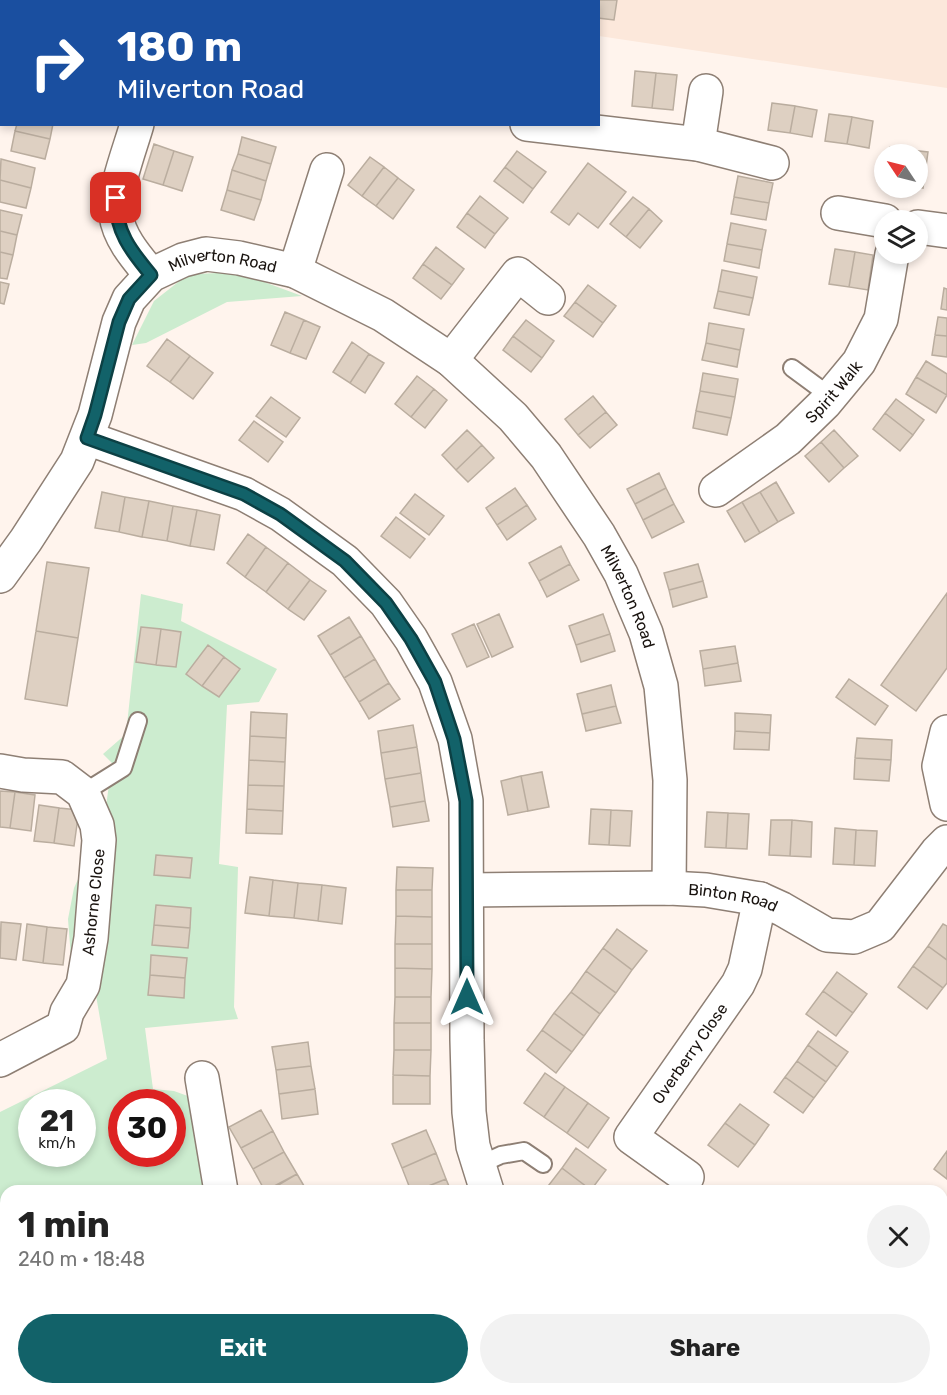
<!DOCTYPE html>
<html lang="en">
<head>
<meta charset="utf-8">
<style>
  :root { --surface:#fff; --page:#f2f2f2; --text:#222; --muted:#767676; --accent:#126269 }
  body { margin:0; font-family:Rubik,sans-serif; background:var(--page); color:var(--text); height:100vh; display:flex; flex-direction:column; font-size:22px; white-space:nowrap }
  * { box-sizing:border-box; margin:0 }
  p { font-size:20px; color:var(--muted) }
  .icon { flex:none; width:33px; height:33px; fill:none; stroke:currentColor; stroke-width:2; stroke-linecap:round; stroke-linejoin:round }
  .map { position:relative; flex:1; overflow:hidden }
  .sheet { position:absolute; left:0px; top:1185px; width:948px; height:210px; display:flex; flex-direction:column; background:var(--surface); border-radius:18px 18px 0 0; box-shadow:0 3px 9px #0003 }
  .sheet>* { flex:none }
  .hud { position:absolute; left:0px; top:0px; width:600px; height:126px; box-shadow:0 3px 9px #0003; background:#1a4fa0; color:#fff; overflow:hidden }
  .needle { width:39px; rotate:305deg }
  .buttons { position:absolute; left:874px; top:144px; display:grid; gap:12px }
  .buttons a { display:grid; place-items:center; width:54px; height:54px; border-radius:50%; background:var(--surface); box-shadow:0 3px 9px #0003; font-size:30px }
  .speed { position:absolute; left:18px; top:1089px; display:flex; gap:12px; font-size:30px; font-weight:700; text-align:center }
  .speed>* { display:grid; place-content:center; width:78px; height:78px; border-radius:50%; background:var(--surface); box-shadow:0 3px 9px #0003; line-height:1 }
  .speed small { font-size:15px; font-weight:400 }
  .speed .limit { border:9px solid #d22; background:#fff; color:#111 }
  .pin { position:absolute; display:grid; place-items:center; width:51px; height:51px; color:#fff; margin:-26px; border-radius:12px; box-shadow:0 3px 9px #0006 }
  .me { position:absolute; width:66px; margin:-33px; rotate:0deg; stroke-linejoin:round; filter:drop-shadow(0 0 4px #0008) }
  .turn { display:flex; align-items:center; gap:21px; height:126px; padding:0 18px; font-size:27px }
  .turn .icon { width:78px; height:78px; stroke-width:2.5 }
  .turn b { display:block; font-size:42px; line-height:51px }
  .round { display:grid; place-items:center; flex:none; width:63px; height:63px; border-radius:32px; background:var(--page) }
  .head { display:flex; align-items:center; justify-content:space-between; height:102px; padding:0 18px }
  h1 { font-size:36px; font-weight:700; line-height:45px }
  .action { display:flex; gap:12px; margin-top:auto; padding:12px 18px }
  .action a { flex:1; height:69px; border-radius:36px; background:var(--accent); color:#fff; font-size:24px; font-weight:700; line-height:69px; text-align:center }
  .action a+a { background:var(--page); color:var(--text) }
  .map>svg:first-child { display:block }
</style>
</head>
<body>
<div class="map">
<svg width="947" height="1395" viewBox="0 0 947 1395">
  <rect width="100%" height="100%" fill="#fff4ed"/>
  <path fill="#fce8db" d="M337 0H947V88L599 36 598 2Z"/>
  <path fill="#cceccf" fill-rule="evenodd" d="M237 272 302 296 227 302 146 343 132 345 154 301 182 279 197 274Z
    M141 594 183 604 181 621 277 669 259 702 227 705 219 864 238 867 234 1007 238 1019 145 1028 153 1089 174 1091 196 1099 212 1191H6V1342L0 1339V1112L107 1059 93 978 72 971 68 919 74 888 91 851 102 835 112 763 103 754 126 734ZM32 1102H82V1154H32ZM122 1102H172V1154H122Z"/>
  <path fill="#ded0c2" stroke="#baad9f" stroke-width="1.5" d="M471 0H531V2Z
    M539 0H617L614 20 598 18V2H539Z
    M635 71 656 73 652 108 632 106Z
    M656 73 677 75 673 110 652 108Z
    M772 103 795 106 790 133 768 130Z
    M795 106 817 110 812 137 790 133Z
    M829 114 852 117 847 144 825 141Z
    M852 117 873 121 869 148 847 144Z
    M17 124H53L50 139 15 131Z
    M15 131 50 139 45 159 11 151Z
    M242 137 276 147 271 164 238 154Z
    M154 144 174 151 163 185 143 179Z
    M890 147 910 150 909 154H888Z
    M910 150 928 152 923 188 918 187V154H909Z
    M174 151 193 157 182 191 163 185Z
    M517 151 546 172 533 189 505 167Z
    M238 154 271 164 266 181 232 170Z
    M370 157 384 167 362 196 348 185Z
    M1 159 35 168 31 188 0 180Z
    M588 163 626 192 598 228 578 213 569 225 551 212Z
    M384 167 398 178 376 206 362 196Z
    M505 167 533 189 523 203 494 181Z
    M232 170 266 181 261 200 227 190Z
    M738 176 773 183 769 203 734 197Z
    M398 178 414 190 393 219 376 206Z
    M0 180 31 188 26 208 0 202Z
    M227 190 261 200 254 220 221 210Z
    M480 196 508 218 495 234 467 213Z
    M633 197 649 209 626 237 610 224Z
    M734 197 769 203 766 220 731 214Z
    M649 209 662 221 640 248 626 237Z
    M0 210 22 215 17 235 0 231Z
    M467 213 495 234 485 248 457 227Z
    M731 223 766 230 762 250 727 244Z
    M0 231 17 235 13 255 0 252Z
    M727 244 762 250 759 268 724 261Z
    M436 247 464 269 452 285 423 264Z
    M835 249 855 252 849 287 829 284Z
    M0 252 13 255 7 279 0 278Z
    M855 252 873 255 868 290 849 287Z
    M423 264 452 285 441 299 413 278Z
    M722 270 757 277 753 298 718 291Z
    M0 282 9 284 4 304 0 303Z
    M588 285 616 306 603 323 575 302Z
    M944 288 947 289V310L941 309Z
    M718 291 753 298 749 315 714 308Z
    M575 302 603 323 593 337 564 316Z
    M285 312 304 320 290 353 271 345Z
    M938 317 947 318V336L935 335Z
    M304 320 320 327 306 359 290 353Z
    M526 320 554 341 542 358 513 336Z
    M709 323 744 329 740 350 706 343Z
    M935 335 947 336V357L932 355Z
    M513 336 542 358 531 372 503 350Z
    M167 339 190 356 170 382 147 366Z
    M352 342 369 354 350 383 333 372Z
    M706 343 740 350 737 367 702 360Z
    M369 354 384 363 365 393 350 383Z
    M190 356 213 373 193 399 170 382Z
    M926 361 947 374V395L916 377Z
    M703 373 738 379 735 397 700 391Z
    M417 376 434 389 411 417 395 404Z
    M916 377 947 395 936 413 906 394Z
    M434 389 447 400 425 428 411 417Z
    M700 391 735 397 731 418 696 411Z
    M593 396 606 412 578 435 565 419Z
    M271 397 300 418 286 437 256 416Z
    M896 399 924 420 913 435 885 413Z
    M696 411 731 418 727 435 693 428Z
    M606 412 617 425 590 448 578 435Z
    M885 413 913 435 900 451 873 429Z
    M254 421 283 442 268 462 239 440Z
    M467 430 482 445 456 470 442 455Z
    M834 430 858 456 844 468 821 442Z
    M821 442 844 468 829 482 805 456Z
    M482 445 494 458 468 482 456 470Z
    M659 473 666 488 635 504 627 489Z
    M776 482 794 513 778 522 760 492Z
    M515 488 527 505 497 525 486 508Z
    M666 488 674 504 643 520 635 504Z
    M102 492 125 497 119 532 95 528Z
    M760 492 778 522 760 533 742 502Z
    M415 494 444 516 429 535 400 513Z
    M125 497 149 501 142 537 119 532Z
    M149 501 173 506 167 541 142 537Z
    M742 502 760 533 745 542 727 511Z
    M674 504 684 522 652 538 643 520Z
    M527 505 536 519 507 540 497 525Z
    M173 506 197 510 190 546 167 541Z
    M197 510 220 515 214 550 190 546Z
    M396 517 425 539 410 558 381 536Z
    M248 534 266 547 245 577 227 563Z
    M561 546 570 564 539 581 529 563Z
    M266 547 288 563 266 592 245 577Z
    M47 562 89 568 78 638 36 631Z
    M288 563 310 580 288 609 266 592Z
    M570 564 579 580 547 597 539 581Z
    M698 564 703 581 669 590 664 573Z
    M310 580 326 591 304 620 288 609Z
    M703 581 707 597 673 607 669 590Z
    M947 593V668L916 711 881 685Z
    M499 614 513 647 492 657 477 624Z
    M603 614 610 634 576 645 569 626Z
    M349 617 361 636 330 655 318 636Z
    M474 624 489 657 467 667 452 634Z
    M141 627 161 629 156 665 136 662Z
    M161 629 181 632 176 667 156 665Z
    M36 631 78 638 67 706 25 699Z
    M610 634 615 651 581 662 576 645Z
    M361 636 375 659 344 678 330 655Z
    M208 645 224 657 202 686 186 674Z
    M735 646 738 663 703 669 700 651Z
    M224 657 240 669 219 697 202 686Z
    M375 659 389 683 359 702 344 678Z
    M738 663 741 681 705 686 703 669Z
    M849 679 888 706 875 725 836 697Z
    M389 683 400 699 369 719 359 702Z
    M611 685 616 706 582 714 577 694Z
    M616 706 621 723 586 731 582 714Z
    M251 712 287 714 286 738 250 736Z
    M735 713 771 715 770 733 735 731Z
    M413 725 417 747 381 753 378 731Z
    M735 731 770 733 769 750 734 749Z
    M250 736 286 738 285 762 249 760Z
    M857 738 892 740 891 760 855 758Z
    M417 747 421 773 385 779 381 753Z
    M855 758 891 760 889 781 854 779Z
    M249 760 285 762 284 786 248 785Z
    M542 772 549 807 528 811 521 776Z
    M421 773 425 801 390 807 385 779Z
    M521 776 528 811 508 815 501 781Z
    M248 785 284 786 283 811 247 809Z
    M0 791 15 792 10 828 0 827Z
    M15 792 35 795 31 831 10 828Z
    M425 801 429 821 393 827 390 807Z
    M39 805 59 808 54 843 34 841Z
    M59 808 79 810 74 846 54 843Z
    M247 809 283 811 282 834 246 833Z
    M591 809 611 810 609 845 589 844Z
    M611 810 632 811 630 846 609 845Z
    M707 812 728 813 726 848 705 847Z
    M728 813 749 814 747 849 726 848Z
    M771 820H792L790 856 769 855Z
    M792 820 812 822 811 857 790 856Z
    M835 828 856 830 854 865 833 864Z
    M856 830 877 831 875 866 854 865Z
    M156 855 192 858 190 878 154 875Z
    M397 867 433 868 432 890H396Z
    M250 877 273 880 269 916 245 913Z
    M273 880 298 883 294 918 269 916Z
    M298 883 322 885 318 921 294 918Z
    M322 885 346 888 342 924 318 921Z
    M396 890H432V917L396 916Z
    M156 905 191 908 190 928 154 925Z
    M396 916 432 917V944H395Z
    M1 922 21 924 16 960 0 958Z
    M27 924 47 927 43 963 23 960Z
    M943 924 947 926V960L928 946Z
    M154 925 190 928 188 948 152 945Z
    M47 927 67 929 63 965 43 963Z
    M617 929 647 951 632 970 603 948Z
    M395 944H432V969L395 968Z
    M928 946 947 960V983L943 988 913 966Z
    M603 948 632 970 616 993 586 971Z
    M151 955 187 958 185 978 150 975Z
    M913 966 943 988 927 1009 898 987Z
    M395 968 432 969 431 997H395Z
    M586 971 616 993 600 1014 571 992Z
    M837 972 867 994 853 1013 823 991Z
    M150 975 185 978 184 998 148 995Z
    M823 991 853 1013 836 1036 806 1014Z
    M571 992 600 1014 584 1036 554 1013Z
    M395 997H431V1023H394Z
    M554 1013 584 1036 572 1052 542 1030Z
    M394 1023H431V1050H394Z
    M542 1030 572 1052 556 1073 527 1050Z
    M818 1031 848 1052 837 1067 808 1045Z
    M308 1042 311 1066 276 1070 272 1047Z
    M808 1045 837 1067 826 1082 797 1061Z
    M394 1050H431L430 1076 393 1075Z
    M797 1061 826 1082 814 1098 785 1077Z
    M311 1066 315 1089 279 1094 276 1070Z
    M545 1073 565 1087 544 1117 524 1103Z
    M393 1075 430 1076V1104H393Z
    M785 1077 814 1098 803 1113 774 1092Z
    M565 1087 588 1103 567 1133 544 1117Z
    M315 1089 318 1114 282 1119 279 1094Z
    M588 1103 609 1118 588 1148 567 1133Z
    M740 1104 769 1125 755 1145 725 1123Z
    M261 1110 273 1131 241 1148 229 1127Z
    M725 1123 755 1145 738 1167 708 1145Z
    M426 1130 436 1153 402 1168 392 1144Z
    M273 1131 284 1152 253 1169 241 1148Z
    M576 1148 606 1170 591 1190 562 1168Z
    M947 1151V1179L934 1169Z
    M284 1152 297 1174 265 1191 253 1169Z
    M436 1153 446 1179 416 1191H411L402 1168Z
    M562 1168 591 1190 590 1191 545 1190Z
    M297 1174 307 1191H268Z
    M446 1179 451 1191H416Z
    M942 1228 947 1231V1265L942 1261Z
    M942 1261 947 1265V1283L942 1290Z
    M41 1389H70L73 1395H34L33 1393Z
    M225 1389H256L259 1395H219L217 1392Z
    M561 1389H586L589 1391 586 1395H557Z
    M824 1389H834L843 1395H819Z
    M834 1389H869L865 1395H843Z"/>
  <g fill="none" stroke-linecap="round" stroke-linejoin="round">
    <g stroke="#8e7f74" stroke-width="20">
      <path id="service" d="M792 368 830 396
        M83 793 123 768 138 721
        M479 1165 501 1155 524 1151 543 1164"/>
    </g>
    <g stroke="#8e7f74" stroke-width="36">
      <g id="minor">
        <path d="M0 11 2 12"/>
        <path d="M137 124C131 146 112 194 116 215 119 238 137 258 151 275"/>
        <path d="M527 124 698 144 772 163"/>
        <path d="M698 144 706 91"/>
        <path d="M838 213 885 221"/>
        <path d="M918 227 947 231"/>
        <path d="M295 271 327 170"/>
        <path d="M451 360 518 274 548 298"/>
        <path d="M87 438 244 494 280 514 345 561 386 603 411 639 435 682 455 739 466 801 467 1040 469 1112 473 1146 487 1191"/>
        <path id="s1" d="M716 490 788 439 825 403 859 362 881 319 892 254"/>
        <path id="s2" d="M0 576 26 540 77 461 95 415 119 322 129 299 151 275 183 260 206 254 239 258 295 271 383 315 451 360 513 417 546 456 599 535 621 574 646 633 661 686 670 780 669 888"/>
        <path d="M947 732 939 766 947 804"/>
        <path d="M0 771 23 775 62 777 83 793 97 825 99 840 91 938 83 985 67 1012 63 1027 0 1060"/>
        <path id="s3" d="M468 890 669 888 706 890 760 899 782 909 827 935 854 937 880 926 937 852 947 842"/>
        <path d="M202 1078 221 1191"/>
        <path id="s4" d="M687 1177 631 1137 738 984 745 969 760 899"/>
        <path d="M278 1389 281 1395"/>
        <path d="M633 1389 642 1395"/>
        <path d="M765 1395 769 1389"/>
      </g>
    </g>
    <use href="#service" stroke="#fff" stroke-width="16"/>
    <use href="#minor" stroke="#fff" stroke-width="33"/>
  </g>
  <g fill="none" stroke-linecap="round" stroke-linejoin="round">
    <g stroke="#0c4044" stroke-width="15">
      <path id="route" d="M116 198C115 231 131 251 151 275L129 299 119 322 95 415 87 438 244 494 280 514 345 561 386 603 411 639 435 682 454 739 466 801 467 997"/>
    </g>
    <use href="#route" stroke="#126269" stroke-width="10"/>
  </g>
  <g text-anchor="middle" stroke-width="4.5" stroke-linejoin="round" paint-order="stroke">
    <g font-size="16" fill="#19130f" stroke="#fff">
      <text dy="6" stroke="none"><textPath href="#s2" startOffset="417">Milverton Road</textPath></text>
      <text dy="6" stroke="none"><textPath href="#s1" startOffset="154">Spirit Walk</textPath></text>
      <text dy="6" stroke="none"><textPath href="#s2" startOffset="970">Milverton Road</textPath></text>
      <text dy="6" stroke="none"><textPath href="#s3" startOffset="266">Binton Road</textPath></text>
      <text transform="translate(93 902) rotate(-84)" y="6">Ashorne Close</text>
      <text dy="6" stroke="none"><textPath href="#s4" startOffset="171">Overberry Close</textPath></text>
    </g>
  </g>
</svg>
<div class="buttons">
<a><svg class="needle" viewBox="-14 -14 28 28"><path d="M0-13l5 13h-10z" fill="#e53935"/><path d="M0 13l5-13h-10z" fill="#767676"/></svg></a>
<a><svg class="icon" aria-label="layers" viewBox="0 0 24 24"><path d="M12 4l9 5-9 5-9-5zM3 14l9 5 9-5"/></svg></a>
</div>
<div class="speed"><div>21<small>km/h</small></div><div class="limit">30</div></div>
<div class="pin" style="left:116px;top:198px;background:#d93025"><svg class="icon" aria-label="arrive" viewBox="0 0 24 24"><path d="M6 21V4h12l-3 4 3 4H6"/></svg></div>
<svg class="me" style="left:467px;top:997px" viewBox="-20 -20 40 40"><path d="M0-17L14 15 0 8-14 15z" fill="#126269" stroke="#fff" stroke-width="4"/></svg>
<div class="hud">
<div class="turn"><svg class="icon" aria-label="right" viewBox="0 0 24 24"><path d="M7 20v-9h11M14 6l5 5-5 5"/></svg><div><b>180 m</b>Milverton Road</div></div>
</div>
<section class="sheet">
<div class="head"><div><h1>1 min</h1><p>240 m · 18:48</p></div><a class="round"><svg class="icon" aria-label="close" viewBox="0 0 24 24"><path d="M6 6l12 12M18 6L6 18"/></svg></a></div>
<div class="action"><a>Exit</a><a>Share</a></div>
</section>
</div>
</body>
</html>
